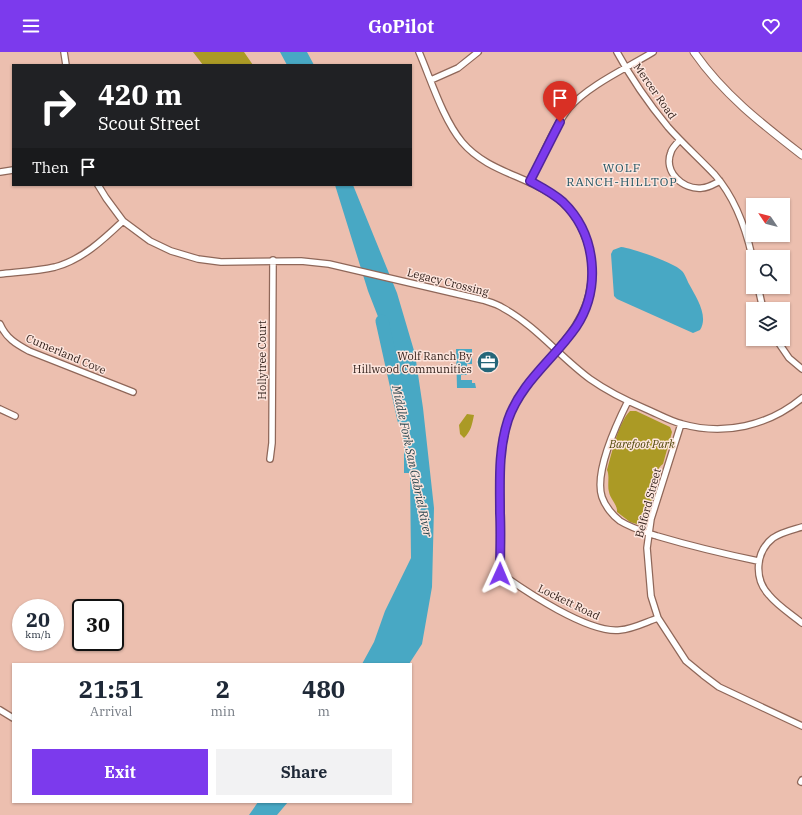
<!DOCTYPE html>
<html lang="en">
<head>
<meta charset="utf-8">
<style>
  :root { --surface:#fff; --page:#f2f2f3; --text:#1f2937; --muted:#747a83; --accent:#7c3aed }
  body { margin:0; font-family:"IBM Plex Serif",serif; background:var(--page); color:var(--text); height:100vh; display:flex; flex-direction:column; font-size:15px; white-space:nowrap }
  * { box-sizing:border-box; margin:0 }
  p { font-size:13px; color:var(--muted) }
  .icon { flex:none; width:22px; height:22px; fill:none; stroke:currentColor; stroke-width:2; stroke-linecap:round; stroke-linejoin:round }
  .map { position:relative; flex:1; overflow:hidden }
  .sheet { position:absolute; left:12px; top:611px; width:400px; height:140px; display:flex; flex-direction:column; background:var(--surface); border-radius:0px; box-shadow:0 1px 3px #0004 }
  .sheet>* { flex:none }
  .banner { position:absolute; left:12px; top:12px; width:400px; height:122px; border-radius:0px; box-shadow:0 1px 3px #0004; background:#202124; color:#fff; overflow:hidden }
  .needle { width:26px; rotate:305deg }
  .buttons { position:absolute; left:746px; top:146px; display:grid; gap:8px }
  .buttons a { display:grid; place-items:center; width:44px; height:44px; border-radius:0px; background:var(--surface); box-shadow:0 1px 3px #0004; font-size:20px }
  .speed { position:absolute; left:12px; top:547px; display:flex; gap:8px; font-size:20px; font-weight:700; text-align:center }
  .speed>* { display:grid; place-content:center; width:52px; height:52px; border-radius:50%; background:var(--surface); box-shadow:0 1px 3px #0004; line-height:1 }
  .speed small { font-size:10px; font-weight:400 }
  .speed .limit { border:2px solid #111; border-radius:6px; background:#fff; color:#111 }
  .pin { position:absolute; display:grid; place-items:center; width:34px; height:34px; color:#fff; margin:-41px -17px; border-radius:50% 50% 50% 0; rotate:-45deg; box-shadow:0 0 4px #0007 }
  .pin .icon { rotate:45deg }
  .me { position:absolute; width:44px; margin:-22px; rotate:1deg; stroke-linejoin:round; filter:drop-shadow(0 0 3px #0008) }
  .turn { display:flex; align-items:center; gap:14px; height:84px; padding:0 20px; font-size:18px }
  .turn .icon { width:52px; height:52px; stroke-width:2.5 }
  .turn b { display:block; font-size:28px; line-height:34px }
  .then { display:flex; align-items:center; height:38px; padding:0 20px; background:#0003; gap:8px; font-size:15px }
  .eta { display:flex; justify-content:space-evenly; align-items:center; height:68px; text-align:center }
  .eta b { font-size:24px; font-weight:800; line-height:28px }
  .cta { display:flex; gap:8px; margin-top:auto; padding:8px 20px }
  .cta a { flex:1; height:46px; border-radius:0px; background:var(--accent); color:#fff; font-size:16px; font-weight:800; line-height:46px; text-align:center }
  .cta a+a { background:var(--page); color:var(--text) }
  header { display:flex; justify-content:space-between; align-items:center; height:52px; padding:0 20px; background:var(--accent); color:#fff; font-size:18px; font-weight:800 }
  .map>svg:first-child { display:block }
</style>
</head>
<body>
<header><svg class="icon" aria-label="menu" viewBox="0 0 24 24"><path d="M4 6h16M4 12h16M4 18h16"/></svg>GoPilot<svg class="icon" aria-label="heart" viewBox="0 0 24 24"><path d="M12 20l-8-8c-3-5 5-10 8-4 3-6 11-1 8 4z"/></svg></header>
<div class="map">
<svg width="802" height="763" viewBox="0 0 802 763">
  <rect width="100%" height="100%" fill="#ecbfaf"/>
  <path fill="#ab9a25" d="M193 0H244L253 13H203Z
    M630 359H636L670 375 672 380 663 412C647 423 659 464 640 473L630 470 617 460C618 453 610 447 609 440 607 433 610 424 607 418 612 401 618 371 630 359Z
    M467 362 474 363C472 373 471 379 464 386L460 382 459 373Z"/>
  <path fill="#48a8c4" d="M280 0H307L314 13H287Z
    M335 133H353L397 241 415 302 423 356 434 456 432 535 422 592 409 612H362L374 590 385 559 411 506 410 421H404V393L400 343 391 298 368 239Z
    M621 195C632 196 675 211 682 219 685 222 687 228 689 232 696 245 709 264 700 278L693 281 617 247 614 244 611 202 613 198Z
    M456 297H472V312H467V323H461V328H472V331H475L476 336H457Z
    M258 750H288L277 763H249Z"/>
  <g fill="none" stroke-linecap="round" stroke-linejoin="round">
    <path stroke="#48a8c4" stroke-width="13" d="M382 269 404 368"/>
    <g stroke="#8f6759" stroke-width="8">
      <path id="minor" d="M64 0 66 13
        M419 0C431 28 443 67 462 90 495 129 551 123 579 171 589 191 594 209 591 231 585 289 525 316 508 369 498 402 500 428 501 462 501 482 500 502 500 521 525 539 589 582 620 578 633 577 646 570 658 566
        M617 0C631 26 649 52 668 75 683 92 700 107 715 123 735 146 747 180 753 209
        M431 28 458 16 478 0
        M680 88C677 91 672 96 671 100 663 120 683 138 702 136 708 136 714 132 720 129
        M0 120 13 118
        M530 129C542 106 553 76 569 56 589 33 627 16 653 0
        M98 133 106 146 123 169 150 189 171 199 198 207 221 210 301 209 329 212 483 248C489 250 497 252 503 256 536 274 560 305 590 327 607 339 627 349 646 357 658 362 670 369 682 372 724 384 768 374 802 346
        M0 222C18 220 38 219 55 215 82 208 104 187 123 169
        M758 235 763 257
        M0 272C6 286 16 292 29 299L133 340
        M776 287 789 306 802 317
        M628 349C617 371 594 421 602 445 605 454 613 464 620 469 631 476 645 480 657 484 691 494 724 502 758 509
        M0 357 15 364
        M681 372 651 467 647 496 651 544 658 566 686 609 703 623 719 635 802 674
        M270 407 272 391 273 208
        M802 475C792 478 782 480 773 486 755 500 754 527 769 543 778 554 791 562 802 571
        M0 658 13 666
        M801 730 802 728"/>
    </g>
    <g stroke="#8f6759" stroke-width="9">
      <path id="tertiary" d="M694 0C723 42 762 72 802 103"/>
    </g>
    <use href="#minor" stroke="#fff" stroke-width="5.5"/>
    <use href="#tertiary" stroke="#fff" stroke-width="7"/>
  </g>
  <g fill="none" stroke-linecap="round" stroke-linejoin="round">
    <g stroke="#51269a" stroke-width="10">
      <path id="route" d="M500 522C500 501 501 481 500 461 500 429 498 399 508 368 521 330 554 307 576 275 601 237 597 183 563 150 553 141 541 135 530 129L560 70"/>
    </g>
    <use href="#route" stroke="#7c3aed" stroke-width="7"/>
  </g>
  <defs>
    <g id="office-disc" transform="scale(1.15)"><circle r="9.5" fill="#246679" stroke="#fde5dd"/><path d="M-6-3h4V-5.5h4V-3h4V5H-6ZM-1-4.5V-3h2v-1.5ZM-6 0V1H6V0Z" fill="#fff"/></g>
  </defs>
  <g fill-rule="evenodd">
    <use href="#office-disc" x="488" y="310"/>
  </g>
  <g text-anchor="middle" stroke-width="3" stroke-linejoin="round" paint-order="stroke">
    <g font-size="11" fill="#2e1d17" stroke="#fde5dd">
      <text transform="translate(655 39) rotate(55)" y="4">Mercer Road</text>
      <text transform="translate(448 230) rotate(14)" y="4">Legacy Crossing</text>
      <text transform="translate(66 302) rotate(23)" y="4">Cumerland Cove</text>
      <text transform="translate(262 308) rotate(-90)" y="4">Hollytree Court</text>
      <text transform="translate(648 451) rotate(-75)" y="4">Belford Street</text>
      <text transform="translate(569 550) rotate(26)" y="4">Lockett Road</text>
    </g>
    <g font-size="11" fill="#2e1d17" stroke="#fde5dd" text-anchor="end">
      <text x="472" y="308">Wolf Ranch By<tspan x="472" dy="13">Hillwood Communities</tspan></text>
    </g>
    <g font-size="11" font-style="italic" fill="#4e4607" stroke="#fde5dd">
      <text x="642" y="396">Barefoot Park</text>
    </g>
    <g font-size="12" letter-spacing="1" fill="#215564" stroke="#fde5dd">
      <text x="622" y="120">WOLF<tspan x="622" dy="14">RANCH-HILLTOP</tspan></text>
    </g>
    <g font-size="12" font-style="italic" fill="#26444d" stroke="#fde5dd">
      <text transform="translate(412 409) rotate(78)" y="4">Middle Fork San Gabriel River</text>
    </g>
  </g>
</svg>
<div class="buttons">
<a><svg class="needle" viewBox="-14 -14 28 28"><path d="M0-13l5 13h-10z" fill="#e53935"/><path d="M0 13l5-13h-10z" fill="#747a83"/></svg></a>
<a><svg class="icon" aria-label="search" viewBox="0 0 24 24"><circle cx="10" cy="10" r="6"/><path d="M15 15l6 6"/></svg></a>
<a><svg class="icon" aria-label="layers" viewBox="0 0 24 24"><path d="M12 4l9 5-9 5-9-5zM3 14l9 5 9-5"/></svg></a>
</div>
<div class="speed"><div>20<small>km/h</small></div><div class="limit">30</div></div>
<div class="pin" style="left:560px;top:70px;background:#d93025"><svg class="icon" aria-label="arrive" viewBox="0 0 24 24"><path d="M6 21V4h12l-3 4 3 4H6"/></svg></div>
<svg class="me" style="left:500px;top:522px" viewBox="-20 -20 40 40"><path d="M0-17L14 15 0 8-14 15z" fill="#7c3aed" stroke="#fff" stroke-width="4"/></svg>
<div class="banner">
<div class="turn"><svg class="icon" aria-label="right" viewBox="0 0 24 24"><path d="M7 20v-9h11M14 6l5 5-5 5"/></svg><div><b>420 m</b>Scout Street</div></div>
<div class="then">Then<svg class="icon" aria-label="arrive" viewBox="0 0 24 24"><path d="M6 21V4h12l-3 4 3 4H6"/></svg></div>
</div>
<section class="sheet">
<div class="eta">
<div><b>21:51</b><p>Arrival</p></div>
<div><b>2</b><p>min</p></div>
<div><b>480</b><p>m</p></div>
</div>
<div class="cta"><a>Exit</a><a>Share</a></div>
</section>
</div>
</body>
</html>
